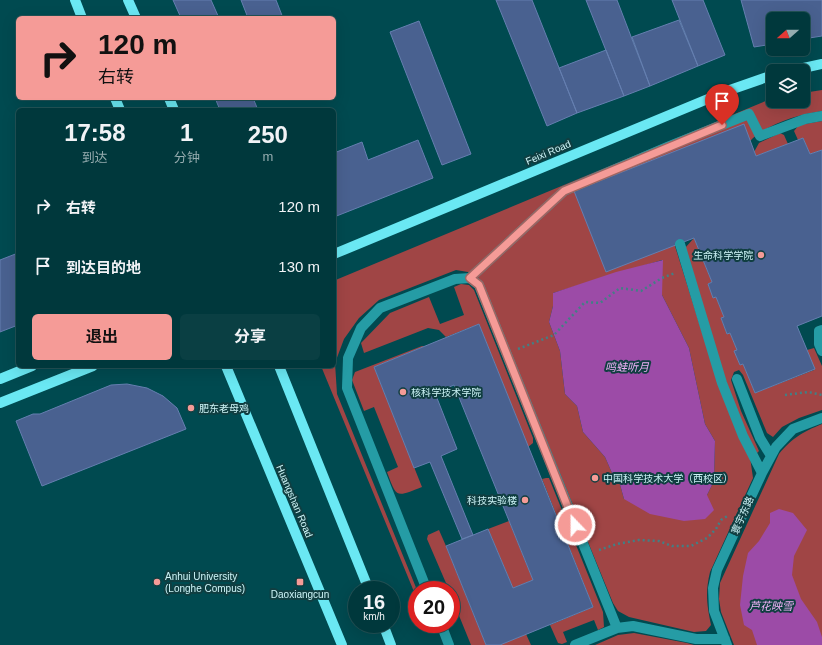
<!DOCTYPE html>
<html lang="zh">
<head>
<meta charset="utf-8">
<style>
  :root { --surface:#00383c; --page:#0a3f43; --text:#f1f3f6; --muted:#95acaf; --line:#225256; --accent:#f59b97 }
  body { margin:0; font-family:Arial,"Noto Sans SC",sans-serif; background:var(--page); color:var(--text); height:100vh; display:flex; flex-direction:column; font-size:15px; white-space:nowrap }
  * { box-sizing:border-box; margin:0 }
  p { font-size:13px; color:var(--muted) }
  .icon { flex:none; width:22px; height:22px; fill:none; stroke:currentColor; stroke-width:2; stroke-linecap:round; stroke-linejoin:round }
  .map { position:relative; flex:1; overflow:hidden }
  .panel { position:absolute; left:16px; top:108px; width:320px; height:260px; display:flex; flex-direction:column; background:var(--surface); border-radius:6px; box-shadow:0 4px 16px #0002,0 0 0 1px var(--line) }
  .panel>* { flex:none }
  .banner { position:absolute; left:16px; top:16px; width:320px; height:84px; border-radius:6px; box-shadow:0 4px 16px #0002,0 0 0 1px var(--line); background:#f59b97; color:#111; overflow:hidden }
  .needle { width:26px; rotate:249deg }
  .buttons { position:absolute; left:766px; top:12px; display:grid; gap:8px }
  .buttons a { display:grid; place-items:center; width:44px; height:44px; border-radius:6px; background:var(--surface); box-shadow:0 4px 16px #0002,0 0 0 1px var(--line); font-size:20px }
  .speed { position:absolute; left:348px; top:581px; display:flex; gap:8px; font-size:20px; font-weight:700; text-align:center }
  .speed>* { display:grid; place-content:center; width:52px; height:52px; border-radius:50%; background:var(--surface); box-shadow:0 4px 16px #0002,0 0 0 1px var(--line); line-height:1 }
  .speed small { font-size:10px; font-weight:400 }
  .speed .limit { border:6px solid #d22; background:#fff; color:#111 }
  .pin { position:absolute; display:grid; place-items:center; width:34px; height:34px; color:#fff; margin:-41px -17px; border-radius:50% 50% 50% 0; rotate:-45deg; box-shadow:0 0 4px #0007 }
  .pin .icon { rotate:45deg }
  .me { position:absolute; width:44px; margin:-22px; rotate:338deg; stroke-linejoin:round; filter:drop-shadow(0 0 3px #0008) }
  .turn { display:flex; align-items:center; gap:14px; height:84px; padding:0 16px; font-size:18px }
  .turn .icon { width:52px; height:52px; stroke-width:2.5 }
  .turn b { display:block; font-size:28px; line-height:34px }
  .eta { display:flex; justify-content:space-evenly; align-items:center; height:68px; text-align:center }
  .eta b { font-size:24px; font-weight:700; line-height:28px }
  .cta { display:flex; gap:8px; margin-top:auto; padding:8px 16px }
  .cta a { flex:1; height:46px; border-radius:6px; background:var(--accent); color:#111; font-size:16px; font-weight:700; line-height:46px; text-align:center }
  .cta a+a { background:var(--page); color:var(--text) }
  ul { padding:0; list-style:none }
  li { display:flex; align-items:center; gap:12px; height:60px; padding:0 16px }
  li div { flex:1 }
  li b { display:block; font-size:15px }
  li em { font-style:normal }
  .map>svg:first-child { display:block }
</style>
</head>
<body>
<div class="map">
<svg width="822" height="645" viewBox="0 0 822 645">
  <rect width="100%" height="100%" fill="#004a50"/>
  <path fill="#a04545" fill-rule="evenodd" d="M822 90V111C797 115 773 122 753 138L682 211 674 243 702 332 750 457 753 478 710 572C705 593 707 605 711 625L706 631 694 632 629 617 618 611 613 603 481 281 474 273 456 270 379 300 359 318 344 339 335 363 337 394 417 590V599L321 366H334V281L338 279 773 98V101H803V93ZM662 260V295L689 348 705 424 715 441 714 481 707 495 624 499 619 481 612 473 605 457 583 432 577 406 565 394 560 351 549 322 553 306V293Z
    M822 121V150L810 154 803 138 798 140 794 131 799 125Z
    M780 133 784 135 788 144 756 156 754 152 759 143Z
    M694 238 712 282 708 284 713 298 716 297 724 317 721 318 727 334 730 333 737 350 740 365 743 364 755 393 814 370 807 350 814 348 822 366V410L799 418 782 427 773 437 767 433 743 375 739 370 734 372 731 380 741 411 759 451 756 454C724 388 706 318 685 248Z
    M461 284 469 285 474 290 533 438V443L528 447 479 324 446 337 439 330 428 328 364 353 361 343 390 313 429 297 440 324 464 315 454 287Z
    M422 346H425L374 367 422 487C396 497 397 499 387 472L398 467 374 407 364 411 352 380 355 372Z
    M822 424V645H734L721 612 719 599 720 583 779 454C792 438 803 432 822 424Z
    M546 478H549L603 612 604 627 598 630 594 620 563 632 567 642 562 644 558 643 550 625 593 607 542 479Z
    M509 521 533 580 513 588 488 529Z
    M439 530 446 546 486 645H471L451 596V590H449L427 539 428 535Z
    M634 633 687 643 694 645H595L618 635Z
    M526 634 531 645H500Z"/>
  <path fill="#9c4ba7" d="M663 260 662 295 689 348 705 424 715 441 714 481 707 495 714 510 705 519 684 521 650 514 624 499 619 481 612 473 605 457 583 432 577 406 565 394 560 351 549 322 553 306V293L616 272Z
    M779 509 793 513 807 530 794 556 792 575 801 599 817 622 822 637V645H757L752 630 744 625 740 605 743 576 748 553 759 541 770 523V513Z"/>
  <path fill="#496190" stroke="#657fb0" d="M173 0H211L219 18H181Z
    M241 0H276L283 18H248Z
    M496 0H532L577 113 547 126Z
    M586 0H617L650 86 624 96Z
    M672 0H703L725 55 698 66Z
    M741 0H822V36L803 39V19H773V44L754 47Z
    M679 20 698 66 650 86 632 37Z
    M419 21 471 154 442 165 390 32Z
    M606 50 624 96 577 113 559 68Z
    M215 98H253L258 110H220Z
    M744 124 756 156 803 138 810 154 822 150V316L797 326 815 369 755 393 743 364 740 365 734 351 737 350 730 333 727 334 721 318 724 317 716 297 713 298 708 284 712 282 694 238 606 272 574 191Z
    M418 140 433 178 334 217V153L362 142 368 160Z
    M18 253V325L0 332V260Z
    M479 324 593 607 500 645H486L446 546 488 529 513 588 533 580 454 385 435 393 457 449 441 456 473 535 462 539 430 462 414 468 374 367Z
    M127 384 147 388 163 396 177 408 186 429 42 486 16 421 33 414H40L111 385Z"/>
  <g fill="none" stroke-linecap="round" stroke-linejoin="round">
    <path stroke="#418085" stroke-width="2.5" stroke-dasharray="2 3" stroke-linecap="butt" d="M518 349 554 335 585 302 600 303 620 288 641 291 662 278 675 273
      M785 395 808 392 822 395
      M599 550 617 544 639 540 659 541 672 546H691L707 538 716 529 721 520 729 515"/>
    <path stroke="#259ca5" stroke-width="10" d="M680 244 722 383 743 436 762 473
      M470 278 564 191 667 147 749 114 760 136 805 119 822 116
      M822 330 819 331V344L822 351
      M737 379 760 438 771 456
      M427 590 347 388 348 358 361 328 380 308 455 279 470 278 479 285 617 628
      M441 624 449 645
      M575 645 617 628 633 626 696 639H725
      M727 645 714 611 713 588 717 570 762 473 776 447 793 429 822 418"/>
    <path stroke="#6ae8f3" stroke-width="10" d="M75 0 82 18
      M128 0 136 18
      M790 71 822 64
      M115 98 120 110
      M169 98 174 110
      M334 254 727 91 773 75
      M226 366 342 645
      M279 366 369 590
      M0 379 32 366
      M0 403 93 366
      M383 624 391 645"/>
  </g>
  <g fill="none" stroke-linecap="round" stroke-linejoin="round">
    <g stroke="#9f6562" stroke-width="10">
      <path id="route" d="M575 525 479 285 470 278 564 191 722 125"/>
    </g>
    <use href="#route" stroke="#f59b97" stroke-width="7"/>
  </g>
  <g fill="#f59b97" stroke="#103e41" stroke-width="1.5">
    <circle cx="761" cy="255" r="4"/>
    <circle cx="403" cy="392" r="4"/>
    <circle cx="191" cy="408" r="4"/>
    <circle cx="595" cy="478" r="4"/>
    <circle cx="525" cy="500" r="4"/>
    <circle cx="157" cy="582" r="4"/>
    <rect x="296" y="578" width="8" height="8" rx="2"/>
  </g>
  <g text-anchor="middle" stroke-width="4" stroke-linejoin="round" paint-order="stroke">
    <g font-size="10" fill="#cdf4f7" stroke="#103e41">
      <text transform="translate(548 152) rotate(-23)" y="4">Feixi Road</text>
      <text transform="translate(295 501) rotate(67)" y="4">Huangshan Road</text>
      <text transform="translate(742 515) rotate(-66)" y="4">寰宇东路</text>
    </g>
    <g font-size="10" fill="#cdf4f7" stroke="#103e41" text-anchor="start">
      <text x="753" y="259" text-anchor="end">生命科学学院</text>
      <text x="411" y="396">核科学技术学院</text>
      <text x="199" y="412">肥东老母鸡</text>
      <text x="603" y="482">中国科学技术大学（西校区）</text>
      <text x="517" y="504" text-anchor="end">科技实验楼</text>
      <text x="165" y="580">Anhui University<tspan x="165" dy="12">(Longhe Compus)</tspan></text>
      <text x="300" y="598" text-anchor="middle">Daoxiangcun</text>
    </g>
    <g font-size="11" font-style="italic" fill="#edb0f5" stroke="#103e41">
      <text x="627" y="371">鸣蛙听月</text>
      <text x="771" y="610">芦花映雪</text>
    </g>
  </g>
</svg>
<div class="buttons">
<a><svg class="needle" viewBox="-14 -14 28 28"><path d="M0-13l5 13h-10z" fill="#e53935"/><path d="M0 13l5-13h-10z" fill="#95acaf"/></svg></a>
<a><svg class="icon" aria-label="layers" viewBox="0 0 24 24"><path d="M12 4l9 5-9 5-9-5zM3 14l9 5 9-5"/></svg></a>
</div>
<div class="speed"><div>16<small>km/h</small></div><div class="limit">20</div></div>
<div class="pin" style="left:722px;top:125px;background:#d93025"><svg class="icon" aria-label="arrive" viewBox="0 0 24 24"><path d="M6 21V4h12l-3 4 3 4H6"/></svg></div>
<svg class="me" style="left:575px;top:525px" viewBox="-20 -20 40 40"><circle r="17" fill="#f59b97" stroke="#fff" stroke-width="3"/><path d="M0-11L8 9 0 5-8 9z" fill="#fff"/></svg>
<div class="banner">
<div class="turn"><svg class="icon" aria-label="right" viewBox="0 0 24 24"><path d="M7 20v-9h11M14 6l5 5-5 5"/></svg><div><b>120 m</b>右转</div></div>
</div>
<section class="panel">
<div class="eta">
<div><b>17:58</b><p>到达</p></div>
<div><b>1</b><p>分钟</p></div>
<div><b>250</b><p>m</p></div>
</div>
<ul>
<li><svg class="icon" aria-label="right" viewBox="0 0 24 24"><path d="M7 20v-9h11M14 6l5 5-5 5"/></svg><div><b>右转</b></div><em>120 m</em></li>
<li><svg class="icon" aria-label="arrive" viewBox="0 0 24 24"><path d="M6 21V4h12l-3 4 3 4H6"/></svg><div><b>到达目的地</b></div><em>130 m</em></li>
</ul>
<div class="cta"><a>退出</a><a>分享</a></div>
</section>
</div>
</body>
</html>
